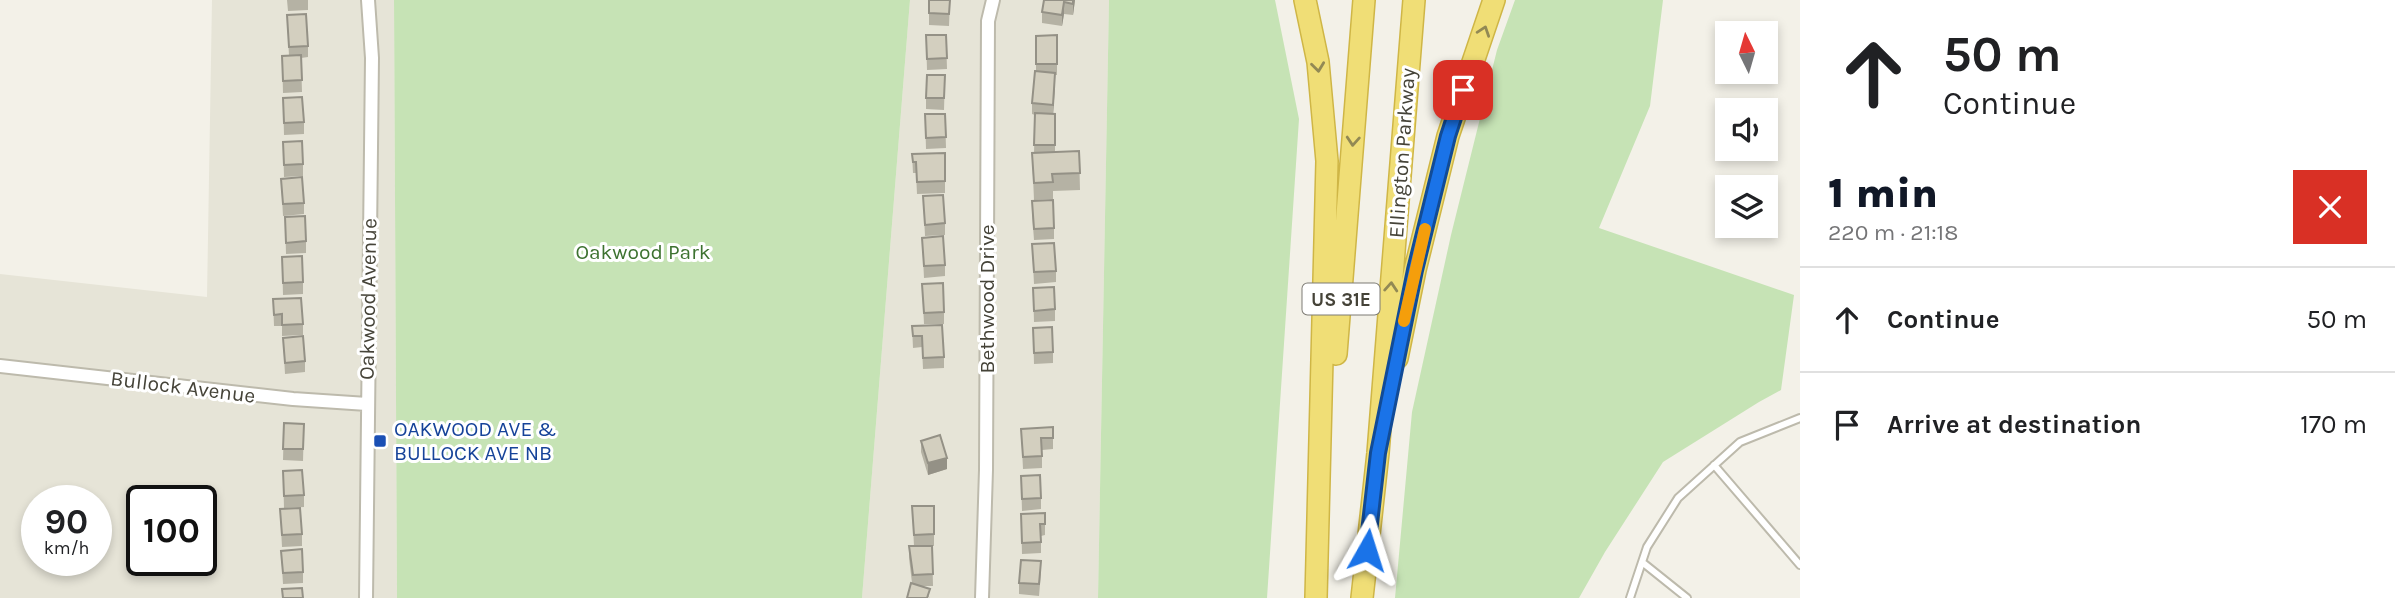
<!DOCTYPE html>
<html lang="en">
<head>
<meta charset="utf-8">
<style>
  :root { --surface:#fff; --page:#f6f6f6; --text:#202124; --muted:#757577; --line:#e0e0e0; --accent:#111827 }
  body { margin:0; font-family:Karla,sans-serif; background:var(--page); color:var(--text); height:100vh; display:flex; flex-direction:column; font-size:26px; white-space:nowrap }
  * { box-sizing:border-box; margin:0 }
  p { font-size:23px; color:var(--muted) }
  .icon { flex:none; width:38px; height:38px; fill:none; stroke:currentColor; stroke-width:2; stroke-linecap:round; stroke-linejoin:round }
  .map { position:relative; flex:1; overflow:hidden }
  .side { display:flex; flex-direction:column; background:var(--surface); width:595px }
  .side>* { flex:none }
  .hud { background:#fff; color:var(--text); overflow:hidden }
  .needle { width:46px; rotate:355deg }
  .fabs { position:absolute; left:1715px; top:21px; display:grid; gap:14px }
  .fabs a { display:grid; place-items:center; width:63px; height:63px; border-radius:0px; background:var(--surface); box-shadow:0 4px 10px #0003; font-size:35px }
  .speed { position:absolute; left:21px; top:485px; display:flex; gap:14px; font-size:35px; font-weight:700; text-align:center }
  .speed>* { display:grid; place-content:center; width:91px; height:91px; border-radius:50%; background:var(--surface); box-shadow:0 4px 10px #0003; line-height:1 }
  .speed small { font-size:18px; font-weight:400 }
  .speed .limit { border:4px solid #111; border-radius:10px; background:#fff; color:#111 }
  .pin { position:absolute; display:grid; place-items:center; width:60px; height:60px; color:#fff; margin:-30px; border-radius:14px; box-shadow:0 4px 10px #0006 }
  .me { position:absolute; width:77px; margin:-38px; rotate:6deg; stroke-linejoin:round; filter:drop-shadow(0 0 5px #0008) }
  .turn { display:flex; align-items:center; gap:24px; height:147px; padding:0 28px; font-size:32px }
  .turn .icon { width:91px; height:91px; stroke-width:2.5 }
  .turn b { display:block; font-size:49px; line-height:60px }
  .round { display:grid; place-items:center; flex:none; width:74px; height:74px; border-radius:0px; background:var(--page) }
  .headline { display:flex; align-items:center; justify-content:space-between; height:119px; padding:0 28px }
  h1 { font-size:42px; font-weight:800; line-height:52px; color:var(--accent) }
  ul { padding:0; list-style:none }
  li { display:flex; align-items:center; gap:21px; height:105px; padding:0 28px; border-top:2px solid var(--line) }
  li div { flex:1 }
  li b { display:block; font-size:26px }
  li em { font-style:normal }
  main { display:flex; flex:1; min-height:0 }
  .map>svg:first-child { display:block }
</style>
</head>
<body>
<main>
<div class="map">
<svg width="1800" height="598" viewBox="0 0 1800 598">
  <rect width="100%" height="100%" fill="#f3f1e8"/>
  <path fill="#e6e4d7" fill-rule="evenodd" d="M212 0H394L397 598H0V274L207 297ZM37 500H96V560H37ZM142 500H201V560H142Z
    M910 0H1109L1098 598H862Z"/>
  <path fill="#c6e3b5" d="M394 0H910L862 598H397Z
    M1109 0H1275L1299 119 1267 598H1098Z
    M1515 0H1663L1650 106 1599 228 1794 295 1781 390 1759 402 1663 462 1605 552 1579 598H1395L1412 412 1451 235 1497 50Z"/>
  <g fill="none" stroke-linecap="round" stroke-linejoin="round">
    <g stroke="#bdbaac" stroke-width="10">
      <path id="lane" d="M1714 465 1800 565
        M1642 562 1687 598
        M1630 598 1647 547 1678 498 1740 442 1800 418"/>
    </g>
    <g stroke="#bdbaac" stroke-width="16">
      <path id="street" d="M0 366 293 399 367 404
        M366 598 372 58 368 0
        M982 598 986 470 988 21 993 0"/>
    </g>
    <g stroke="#cfb646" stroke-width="24">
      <path id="highway" d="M1305 0 1318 62 1327 161 1316 598
        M1336 354 1364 0
        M1397 358 1415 270 1448 136 1494 0
        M1362 598 1378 453 1414 0"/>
    </g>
    <use href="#lane" stroke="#fff" stroke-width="6"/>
    <use href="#street" stroke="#fff" stroke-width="12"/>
    <use href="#highway" stroke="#f0de76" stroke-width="21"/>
  </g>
  <path fill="#b5b2a4" d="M287 0H308V10L288 11Z
    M928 0H950L949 26 929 25V8L928 7Z
    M1044 0H1075L1073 15 1064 14 1062 26 1042 23V12Z
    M287 15 308 46V57L301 58 302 92 283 93 282 56H289Z
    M926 35H946L947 69 927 70Z
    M1057 35V75H1055L1053 114H1055V152L1079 151 1080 190 1053 191V199L1034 200 1032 153H1034L1035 115 1032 114V103L1036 72V36Z
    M945 75 944 110 926 109V98Z
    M283 98 304 122V134L284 135Z
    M925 114H945L946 148 926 149Z
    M283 142 303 164V176L284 177Z
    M945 153V193L917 194 916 173H913L912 154Z
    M281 179 304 203V214L283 216Z
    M923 196 945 223V235L925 236Z
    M1032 212 1054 228V239L1034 240Z
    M285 217 306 241V253L286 254Z
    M922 238 945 265V276L924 278Z
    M1032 244 1056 271V282L1034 284Z
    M282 257 303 282V294L283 295Z
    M922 284 944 312V324H924Z
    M1033 288 1055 309V321L1034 322Z
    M273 299 303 324V335L282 336V326H274Z
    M912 326 944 357V368L923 369 922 347 913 348Z
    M1033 328 1053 352V363L1034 364Z
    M283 338 305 361V372L285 374Z
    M284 423 304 424 303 461 283 460Z
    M1053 427V449L1042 450V468L1023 469 1021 429Z
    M921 441 947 469 928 475 921 452Z
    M283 471 304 495V507L284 508Z
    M1021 476 1041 498V509L1022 511Z
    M912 506H934V546H932L933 586H921L930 598 912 583 909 558V546H914Z
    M280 509 302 534V546L282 547Z
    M1045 513V535L1041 536V553L1022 554 1021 514Z
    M281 551 303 572V583L283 584Z
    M1041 573 1039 596 1019 594V583Z"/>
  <path fill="#949186" d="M1073 0H1075L1073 15Z
    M1064 2V14L1062 26V15Z
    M1055 73V85L1053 116V105Z
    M947 458V469L928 475V463Z"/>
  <path fill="#d3cfbf" stroke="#949186" stroke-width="2" d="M929 0H950L949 14 929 13Z
    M1044 0H1073V4L1064 2 1062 15 1042 12Z
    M306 14 308 46 289 47 287 15Z
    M926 35H946L947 58 927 59Z
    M1057 35V64H1036V36Z
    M301 55 302 80 283 81 282 56Z
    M1035 71 1055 73 1053 105 1032 103Z
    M927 75H945L944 98H926Z
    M302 97 304 122 284 123 283 98Z
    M1035 113 1055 114V145H1034Z
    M925 114H945L946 137 926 138Z
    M302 141 303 164 284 165 283 142Z
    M1079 151 1080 173 1052 174 1053 182 1034 183 1032 153Z
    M945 153V181L917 182 916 162H913L912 154Z
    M302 177 304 203 283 204 281 179Z
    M943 195 945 223 925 225 923 196Z
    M1053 200 1054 228 1034 229 1032 201Z
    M305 216 306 241 286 243 285 217Z
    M943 236 945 265 924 266 922 238Z
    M1054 243 1056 271 1034 272 1032 244Z
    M302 256 303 282 283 283 282 257Z
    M943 283 944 312 924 313 922 284Z
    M1054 287 1055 309 1034 311 1033 288Z
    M301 298 303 324 282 325V314L274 315 273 299Z
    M942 325 944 357 923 358 922 336H913L912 326Z
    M1052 327 1053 352 1034 353 1033 328Z
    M303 336 305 361 285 363 283 338Z
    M284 423 304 424 303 449H283Z
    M1053 427V438H1041L1042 456 1023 457 1021 429Z
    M940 435 947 458 928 463 921 441Z
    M302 470 304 495 284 496 283 471Z
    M1040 475 1041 498 1022 499 1021 476Z
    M912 506H934V534L914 535Z
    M300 508 302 534 282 535 280 509Z
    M1045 513V524H1040L1041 542 1022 543 1021 514Z
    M909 546H932L933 574 913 575Z
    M302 549 303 572 283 573 281 551Z
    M1021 560 1041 561 1039 584 1019 583Z
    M911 583 930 589 927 598H907Z
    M302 588 303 598H283L282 589Z"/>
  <defs><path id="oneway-chevron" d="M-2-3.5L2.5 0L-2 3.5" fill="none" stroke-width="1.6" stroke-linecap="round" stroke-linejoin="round" transform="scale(1.75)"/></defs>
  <g stroke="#928954">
    <use href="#oneway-chevron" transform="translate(1484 31) rotate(-71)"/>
    <use href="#oneway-chevron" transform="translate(1318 67) rotate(83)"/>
    <use href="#oneway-chevron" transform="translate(1353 141) rotate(94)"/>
    <use href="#oneway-chevron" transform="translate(1391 287) rotate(-86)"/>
  </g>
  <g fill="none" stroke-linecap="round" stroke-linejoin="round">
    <g stroke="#114b97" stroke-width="18">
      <path id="route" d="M1367 550 1378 453 1415 270 1448 136 1463 90"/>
    </g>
    <use href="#route" stroke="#1a73e8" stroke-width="12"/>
    <path stroke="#f59e0b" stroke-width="12" d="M1404 321 1425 229"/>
  </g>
  <rect fill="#1a4fb4" stroke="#fff" stroke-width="2.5" x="373" y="434" width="14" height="14" rx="3.5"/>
  <g text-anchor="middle" stroke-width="6" stroke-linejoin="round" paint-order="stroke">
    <rect fill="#fff" stroke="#7d7b74" stroke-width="2" x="1302.5" y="283.5" width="77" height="31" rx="5"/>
    <g font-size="19" font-weight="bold" fill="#454338">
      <text x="1341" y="306">US 31E</text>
    </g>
    <g font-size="21" fill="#454338" stroke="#fff">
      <text transform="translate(1402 153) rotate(-86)" y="7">Ellington Parkway</text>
      <text transform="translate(368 299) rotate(-89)" y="7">Oakwood Avenue</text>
      <text transform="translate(987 299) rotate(-90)" y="7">Bethwood Drive</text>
      <text transform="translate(183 387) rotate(7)" y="7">Bullock Avenue</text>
    </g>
    <g font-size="21" fill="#3d7230" stroke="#fff">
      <text x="643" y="259">Oakwood Park</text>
    </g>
    <g font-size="21" fill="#164399" stroke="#fff" text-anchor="start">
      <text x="394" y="436">OAKWOOD AVE &amp;<tspan x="394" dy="24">BULLOCK AVE NB</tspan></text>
    </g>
  </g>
</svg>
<div class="fabs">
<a><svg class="needle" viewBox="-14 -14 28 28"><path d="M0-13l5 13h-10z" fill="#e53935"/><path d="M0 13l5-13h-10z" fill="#757577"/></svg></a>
<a><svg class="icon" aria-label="sound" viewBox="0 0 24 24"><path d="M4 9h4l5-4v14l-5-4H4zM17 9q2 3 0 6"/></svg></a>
<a><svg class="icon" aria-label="layers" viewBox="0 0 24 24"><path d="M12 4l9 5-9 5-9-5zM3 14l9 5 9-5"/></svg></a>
</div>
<div class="speed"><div>90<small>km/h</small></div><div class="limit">100</div></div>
<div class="pin" style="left:1463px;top:90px;background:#d93025"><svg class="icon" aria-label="arrive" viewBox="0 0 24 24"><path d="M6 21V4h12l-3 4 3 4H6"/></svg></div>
<svg class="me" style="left:1367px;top:550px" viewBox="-20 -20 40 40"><path d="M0-17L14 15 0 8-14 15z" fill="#1a73e8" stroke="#fff" stroke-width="4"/></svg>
</div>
<section class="side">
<div class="hud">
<div class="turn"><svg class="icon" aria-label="ahead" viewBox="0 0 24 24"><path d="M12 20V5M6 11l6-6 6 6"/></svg><div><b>50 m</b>Continue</div></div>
</div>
<div class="headline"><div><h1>1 min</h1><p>220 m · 21:18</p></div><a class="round" style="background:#d93025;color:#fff"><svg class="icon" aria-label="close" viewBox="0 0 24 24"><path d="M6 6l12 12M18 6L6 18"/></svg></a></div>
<ul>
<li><svg class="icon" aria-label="ahead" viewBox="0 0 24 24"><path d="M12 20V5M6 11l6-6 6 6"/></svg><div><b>Continue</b></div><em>50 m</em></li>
<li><svg class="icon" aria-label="arrive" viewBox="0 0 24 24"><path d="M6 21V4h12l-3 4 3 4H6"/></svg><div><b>Arrive at destination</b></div><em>170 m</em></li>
</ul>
</section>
</main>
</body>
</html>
